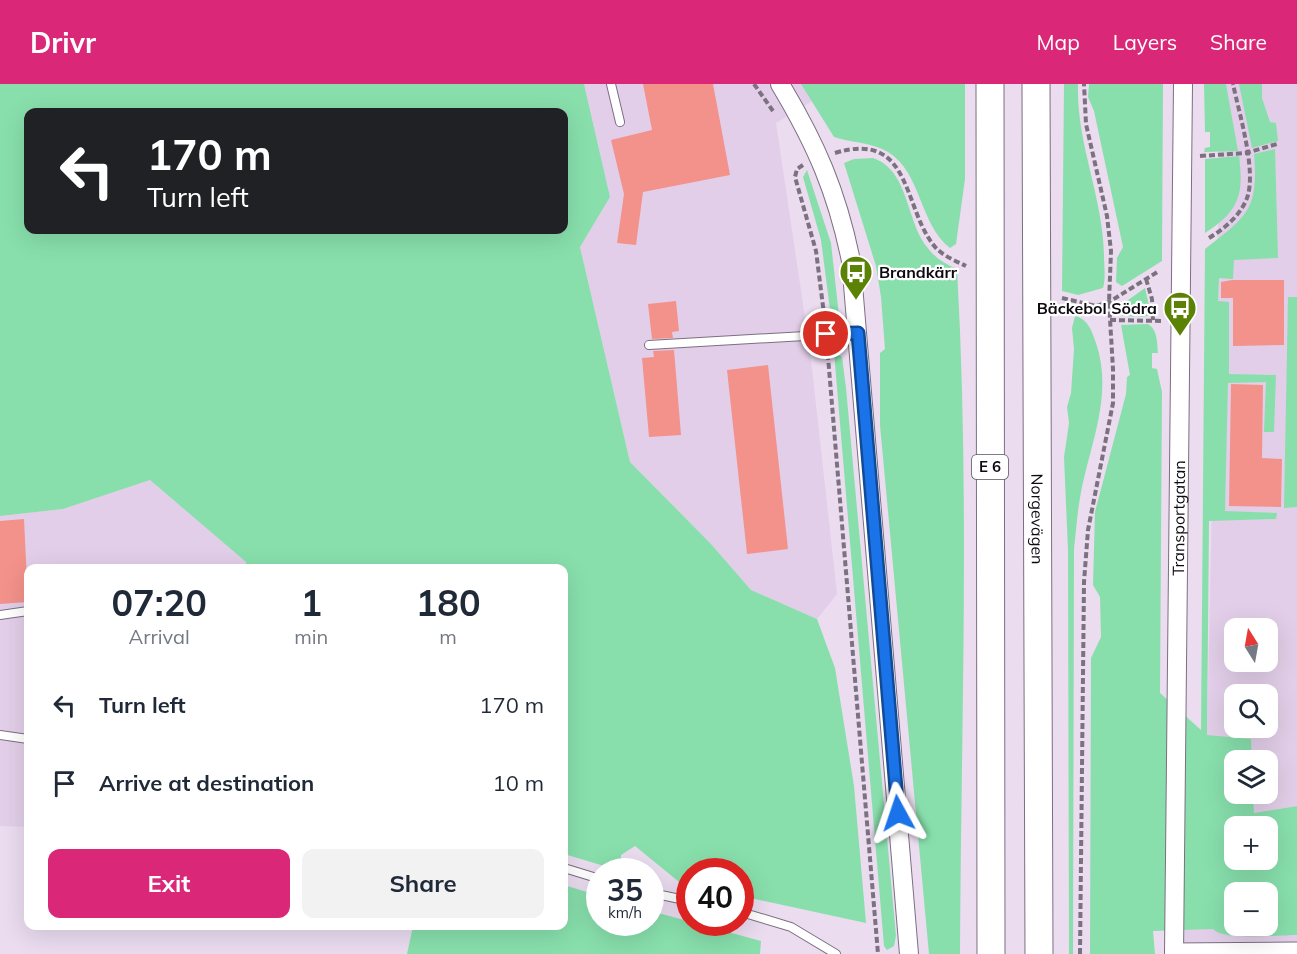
<!DOCTYPE html>
<html lang="en">
<head>
<meta charset="utf-8">
<style>
  :root { --surface:#fff; --page:#f2f2f3; --text:#1f2937; --muted:#747a83; --accent:#db2777 }
  body { margin:0; font-family:Mulish,sans-serif; background:var(--page); color:var(--text); height:100vh; display:flex; flex-direction:column; font-size:22px; white-space:nowrap }
  * { box-sizing:border-box; margin:0 }
  p { font-size:20px; color:var(--muted) }
  .icon { flex:none; width:33px; height:33px; fill:none; stroke:currentColor; stroke-width:2; stroke-linecap:round; stroke-linejoin:round }
  .map { position:relative; flex:1; overflow:hidden }
  .sheet { position:absolute; left:24px; top:480px; width:544px; height:366px; display:flex; flex-direction:column; background:var(--surface); border-radius:12px; box-shadow:0 6px 24px #0002 }
  .sheet>* { flex:none }
  .hud { position:absolute; left:24px; top:24px; width:544px; height:126px; border-radius:12px; box-shadow:0 6px 24px #0002; background:#202124; color:#fff; overflow:hidden }
  .needle { width:39px; rotate:349deg }
  .buttons { position:absolute; left:1224px; top:534px; display:grid; gap:12px }
  .buttons a { display:grid; place-items:center; width:54px; height:54px; border-radius:12px; background:var(--surface); box-shadow:0 6px 24px #0002; font-size:30px }
  .speed { position:absolute; left:586px; top:774px; display:flex; gap:12px; font-size:30px; font-weight:700; text-align:center }
  .speed>* { display:grid; place-content:center; width:78px; height:78px; border-radius:50%; background:var(--surface); box-shadow:0 6px 24px #0002; line-height:1 }
  .speed small { font-size:15px; font-weight:400 }
  .speed .limit { border:9px solid #d22; background:#fff; color:#111 }
  .pin { position:absolute; display:grid; place-items:center; width:51px; height:51px; color:#fff; margin:-26px; border:3px solid #fff; border-radius:50%; box-shadow:0 2px 6px #0007 }
  .me { position:absolute; width:66px; margin:-33px; rotate:355deg; stroke-linejoin:round; filter:drop-shadow(0 0 4px #0008) }
  .turn { display:flex; align-items:center; gap:21px; height:126px; padding:0 24px; font-size:27px }
  .turn .icon { width:78px; height:78px; stroke-width:2.5 }
  .turn b { display:block; font-size:42px; line-height:51px }
  .eta { display:flex; justify-content:space-evenly; align-items:center; height:102px; text-align:center }
  .eta b { font-size:36px; font-weight:700; line-height:42px }
  .action { display:flex; gap:12px; margin-top:auto; padding:12px 24px }
  .action a { flex:1; height:69px; border-radius:12px; background:var(--accent); color:#fff; font-size:24px; font-weight:700; line-height:69px; text-align:center }
  .action a+a { background:var(--page); color:var(--text) }
  ul { padding:0; list-style:none }
  li { display:flex; align-items:center; gap:18px; height:78px; padding:0 24px }
  li div { flex:1 }
  li b { display:block; font-size:22px }
  li em { font-style:normal }
  header { display:flex; align-items:center; gap:36px; box-sizing:border-box; height:84px; padding:0 30px; background:var(--accent); color:#fff }
  header strong { font-size:28px }
  nav { display:flex; gap:33px; margin-inline-start:auto; font-size:21px }
  .map>svg:first-child { display:block }
</style>
</head>
<body>
<header>
<strong>Drivr</strong>
<nav><a>Map</a><a>Layers</a><a>Share</a></nav>
</header>
<div class="map">
<svg width="1297" height="870" viewBox="0 0 1297 870">
  <rect width="100%" height="100%" fill="#ebdcf0"/>
  <path fill="#e2cee8" fill-rule="evenodd" d="M584 0H828L827 8 776 39 810 267 837 510 817 535 751 506 711 460 630 378 580 163 610 113Z
    M1221 0H1297V722L1254 729 1253 710H1268V676H1252L1251 655 1207 652ZM1234 544H1268V578H1234ZM1234 610H1268V644H1234Z
    M150 396 246 478V484H28V743L0 742V432L63 425Z
    M1297 841V870H1180L1178 846Z"/>
  <path fill="#88dfac" fill-rule="evenodd" d="M0 0H584L610 113 580 163 630 378 711 460 751 506 817 535 835 584 854 702 866 839 741 812V788H690V803L684 802 635 762 621 771V787L564 770V484H246V478L150 396 63 425 0 432ZM28 28H564V146H28Z
    M801 0H965V95L956 160 950 164C919 140 922 89 888 68 871 58 852 59 834 53Z
    M1064 0H1078C1076 58 1103 113 1104 171 1104 182 1106 194 1103 204L1078 211 1062 207Z
    M1089 0H1163L1162 177 1122 202 1116 198 1117 174 1123 163 1094 27 1088 13Z
    M1204 0H1226L1238 67 1204 68 1205 64 1210 63V48H1205Z
    M1239 0H1262V14L1270 38 1276 39 1278 57 1252 64Z
    M1275 65 1278 174 1234 176 1233 195 1219 194 1218 217 1229 218V290L1276 291 1274 348H1264L1266 298 1228 299 1225 427 1277 429 1276 435 1209 437 1207 651 1251 655 1252 676H1234V710H1253L1254 729 1297 722V851C1279 851 1224 857 1213 845L1153 847 1155 870H1090L1091 574 1101 553 1100 513 1093 501 1095 428 1126 310 1127 293 1130 291 1121 241 1148 240C1158 246 1157 259 1158 269H1152V284L1157 285 1162 308 1160 609 1201 646 1205 165C1246 133 1259 126 1254 70ZM1234 742H1268V776H1234ZM1234 808H1268V842H1234Z
    M1239 72C1244 111 1239 127 1205 149V75Z
    M873 74C909 86 906 137 927 163 935 174 945 180 957 185 970 413 961 642 960 870H929L880 341V269L885 265 881 213 876 182 844 79 854 75Z
    M807 86 831 159 839 232 832 241 821 156 803 93Z
    M1145 204 1151 231 1143 233 1122 232 1121 221Z
    M1288 213H1297V423L1284 424Z
    M1075 232C1088 235 1092 247 1096 259 1114 312 1089 362 1080 414 1077 431 1076 448 1074 465L1073 870H1069L1068 466 1064 373 1069 339 1067 323 1071 309 1074 265 1072 244Z
    M834 268 842 273 846 304 896 852 894 862 887 866 884 862Z
    M564 801 600 812V838H651V827L761 857 760 870H407L413 842H564Z"/>
  <path fill="#f3928a" d="M643 0H713L730 91 643 108 636 161 617 159 624 110 611 56 652 46Z
    M1232 196H1284V261L1233 262V214H1221V198Z
    M676 217 679 247 672 248 673 254 652 255 648 220Z
    M674 266 681 351 649 353 642 274 654 273 653 267Z
    M768 281 788 465 747 470 727 286Z
    M1231 300 1263 301 1262 374 1282 375 1281 423 1229 422Z
    M24 435 28 518 0 520V437Z"/>
  <g fill="none" stroke-linecap="round" stroke-linejoin="round">
    <g stroke="#7c6f81" stroke-width="10">
      <path id="service" d="M611 0 620 38
        M649 261 857 249
        M0 531 28 527
        M0 651 28 655
        M564 784 600 795
        M651 809 690 817
        M741 828 791 843 836 870"/>
    </g>
    <g stroke="#7c6f81" stroke-width="17">
      <path id="minor" d="M1173 867 1297 866"/>
    </g>
    <g stroke="#7c6f81" stroke-width="20">
      <g id="tertiary">
        <path d="M780 0C816 60 837 108 851 177L909 870"/>
        <path id="s1" d="M1174 870 1183 0"/>
      </g>
    </g>
    <g stroke="#7c6f81" stroke-width="29">
      <g id="motorway">
        <path d="M990 0 991 870"/>
        <path id="s2" d="M1036 0 1039 870"/>
      </g>
    </g>
    <path stroke="#7c727f" stroke-width="4" stroke-dasharray="6 3" stroke-linecap="butt" d="M754 0 773 27
      M835 69C910 46 903 120 932 159 940 171 954 176 966 182
      M1200 72 1246 69 1277 60
      M803 81 797 85 795 93 816 167 825 238
      M1209 154C1225 144 1240 132 1247 114 1257 87 1239 29 1233 0
      M1146 195 1152 215 1153 237
      M1062 214 1096 222 1109 218 1159 187
      M1110 236 1162 237
      M827 261 878 870
      M1080 870 1084 498 1088 446 1113 319V285L1109 218 1111 167 1107 132 1086 40 1084 0"/>
    <use href="#service" stroke="#fff" stroke-width="8"/>
    <use href="#minor" stroke="#fff" stroke-width="15"/>
    <use href="#tertiary" stroke="#fff" stroke-width="18"/>
    <use href="#motorway" stroke="#fff" stroke-width="27"/>
  </g>
  <g fill="none" stroke-linecap="round" stroke-linejoin="round">
    <g stroke="#114b97" stroke-width="15">
      <path id="route" d="M826 250 858 249 898 729"/>
    </g>
    <use href="#route" stroke="#1a73e8" stroke-width="10"/>
  </g>
  <defs>
    <g id="bus-pin" transform="scale(1.725)"><path d="M0 17L-7.5 6A9.5 9.5 0 1 1 7.5 6Z" fill="#5b8204" stroke="#fff"/><path d="M-5-6H5V4H4V6H2V4H-2V6H-4V4H-5ZM-3.5-4V0h7V-4ZM-3.5 1.2v1.5H-2V1.2ZM2 1.2v1.5H3.5V1.2Z" fill="#fff"/></g>
  </defs>
  <g fill-rule="evenodd">
    <use href="#bus-pin" x="856" y="188"/>
    <use href="#bus-pin" x="1180" y="224"/>
  </g>
  <g text-anchor="middle" stroke-width="4.5" stroke-linejoin="round" paint-order="stroke">
    <rect fill="#fff" stroke="#565358" stroke-width="1.5" x="972" y="371" width="36" height="24" rx="4.5"/>
    <g font-size="15" font-weight="bold" fill="#0e0910">
      <text x="990" y="388">E 6</text>
    </g>
    <g font-size="16" font-weight="bold" fill="#0e0910" stroke="#fff" text-anchor="start">
      <text x="879" y="194">Brandkärr</text>
      <text x="1157" y="230" text-anchor="end">Bäckebol Södra</text>
    </g>
    <g font-size="16" fill="#0e0910" stroke="#fff">
      <text dy="6" stroke="none"><textPath href="#s1" startOffset="436">Transportgatan</textPath></text>
      <text dy="6" stroke="none"><textPath href="#s2" startOffset="435">Norgevägen</textPath></text>
    </g>
  </g>
</svg>
<div class="buttons">
<a><svg class="needle" viewBox="-14 -14 28 28"><path d="M0-13l5 13h-10z" fill="#e53935"/><path d="M0 13l5-13h-10z" fill="#747a83"/></svg></a>
<a><svg class="icon" aria-label="search" viewBox="0 0 24 24"><circle cx="10" cy="10" r="6"/><path d="M15 15l6 6"/></svg></a>
<a><svg class="icon" aria-label="layers" viewBox="0 0 24 24"><path d="M12 4l9 5-9 5-9-5zM3 14l9 5 9-5"/></svg></a>
<a>+</a>
<a>−</a>
</div>
<div class="speed"><div>35<small>km/h</small></div><div class="limit">40</div></div>
<div class="pin" style="left:826px;top:250px;background:#d93025"><svg class="icon" aria-label="arrive" viewBox="0 0 24 24"><path d="M6 21V4h12l-3 4 3 4H6"/></svg></div>
<svg class="me" style="left:898px;top:729px" viewBox="-20 -20 40 40"><path d="M0-17L14 15 0 8-14 15z" fill="#1a73e8" stroke="#fff" stroke-width="4"/></svg>
<div class="hud">
<div class="turn"><svg class="icon" aria-label="left" viewBox="0 0 24 24"><path d="M17 20v-9H6M10 6l-5 5 5 5"/></svg><div><b>170 m</b>Turn left</div></div>
</div>
<section class="sheet">
<div class="eta">
<div><b>07:20</b><p>Arrival</p></div>
<div><b>1</b><p>min</p></div>
<div><b>180</b><p>m</p></div>
</div>
<ul>
<li><svg class="icon" aria-label="left" viewBox="0 0 24 24"><path d="M17 20v-9H6M10 6l-5 5 5 5"/></svg><div><b>Turn left</b></div><em>170 m</em></li>
<li><svg class="icon" aria-label="arrive" viewBox="0 0 24 24"><path d="M6 21V4h12l-3 4 3 4H6"/></svg><div><b>Arrive at destination</b></div><em>10 m</em></li>
</ul>
<div class="action"><a>Exit</a><a>Share</a></div>
</section>
</div>
</body>
</html>
